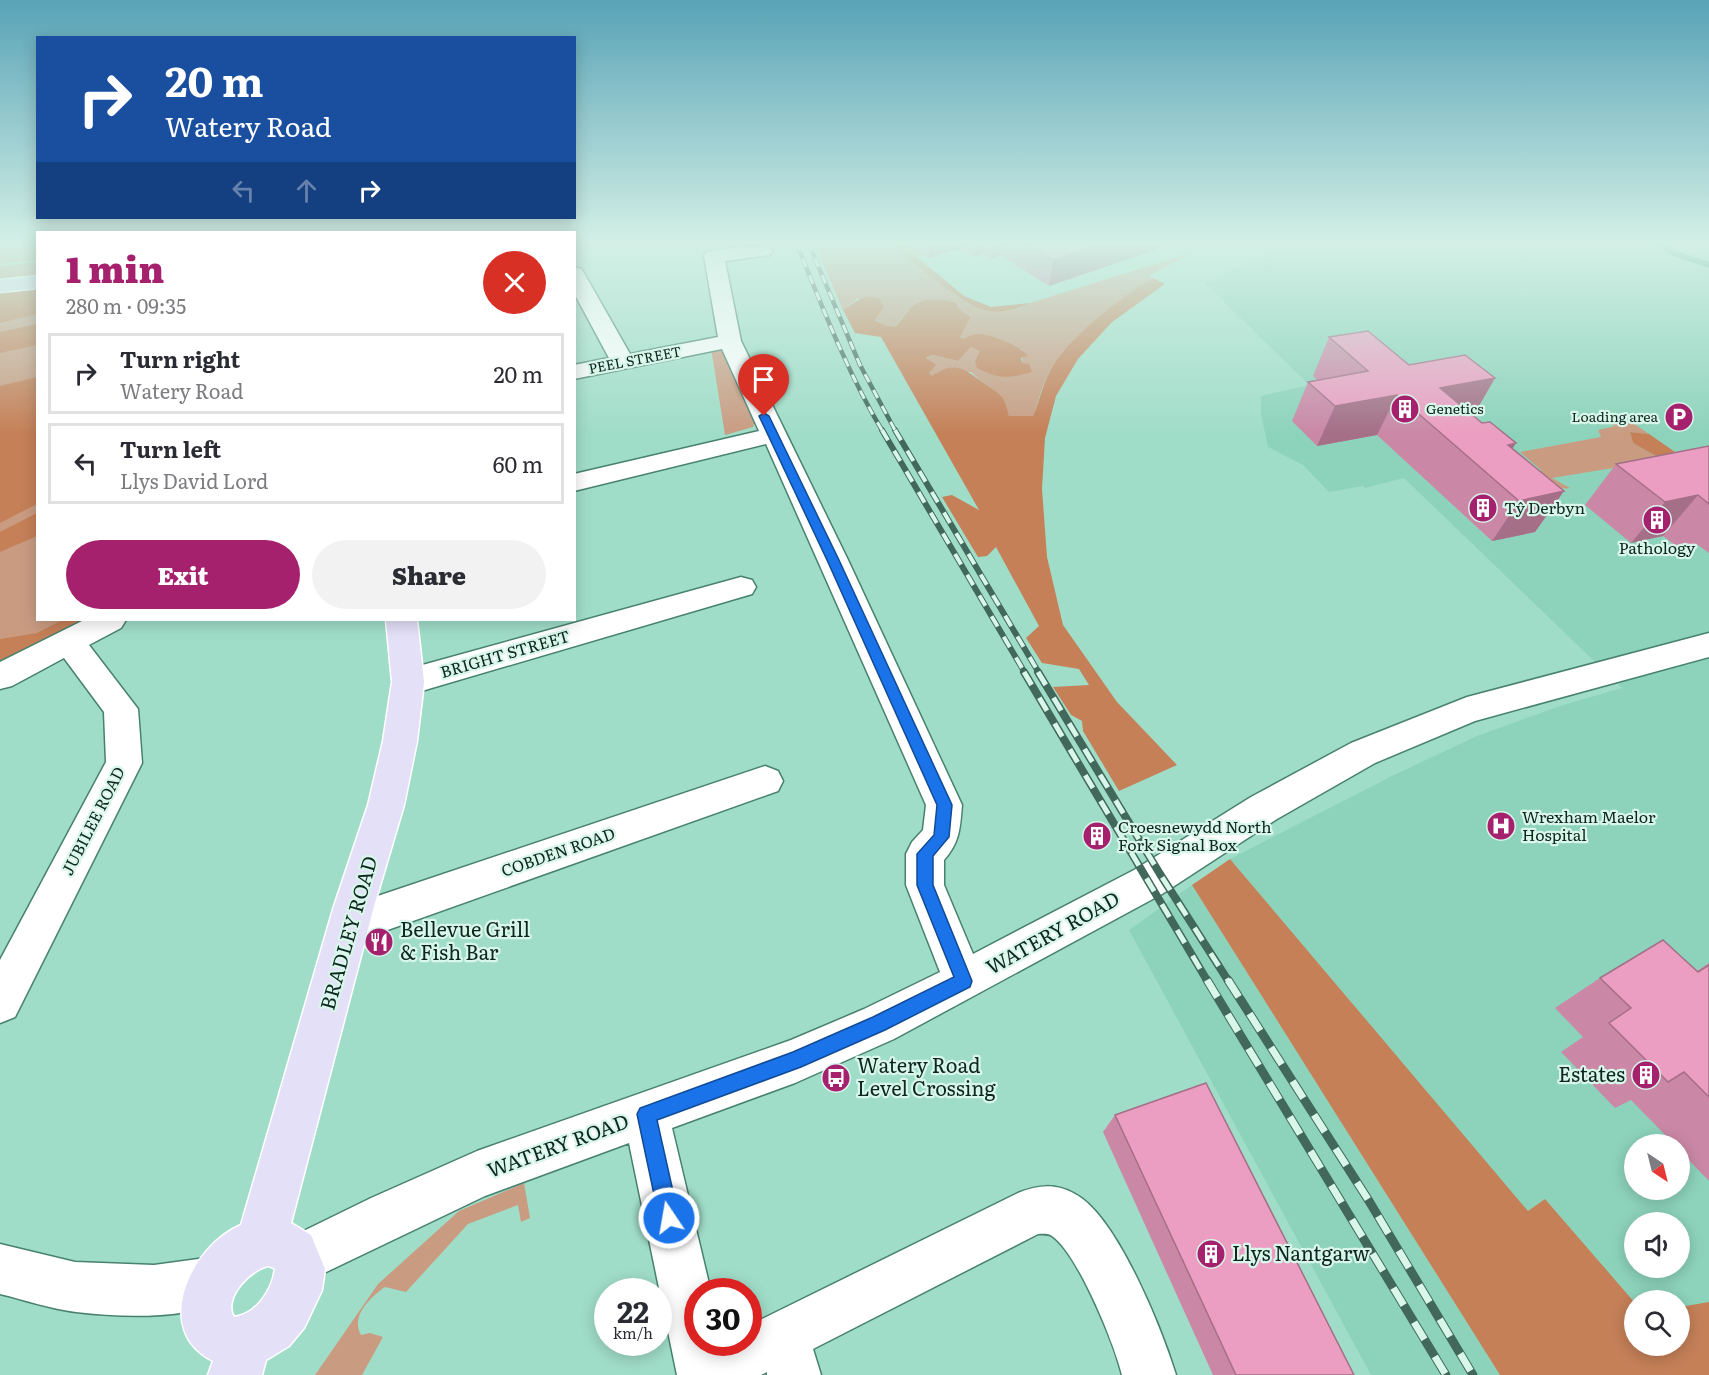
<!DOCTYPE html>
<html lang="en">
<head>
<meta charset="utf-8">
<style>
  :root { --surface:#fff; --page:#f2f2f3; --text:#2b2b33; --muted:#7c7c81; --line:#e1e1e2; --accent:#a5216d }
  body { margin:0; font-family:Literata,serif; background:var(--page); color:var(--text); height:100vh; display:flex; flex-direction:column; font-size:22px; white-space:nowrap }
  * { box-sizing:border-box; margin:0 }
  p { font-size:20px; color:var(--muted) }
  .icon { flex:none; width:33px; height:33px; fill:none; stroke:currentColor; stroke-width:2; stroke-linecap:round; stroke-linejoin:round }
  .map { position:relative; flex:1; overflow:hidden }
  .side { position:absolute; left:36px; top:231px; width:540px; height:390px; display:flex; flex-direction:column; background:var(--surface); border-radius:0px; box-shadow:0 3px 15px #0003 }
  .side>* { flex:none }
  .guide { position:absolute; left:36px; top:36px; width:540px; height:183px; border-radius:0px; box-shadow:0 3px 15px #0003; background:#1a4fa0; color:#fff; overflow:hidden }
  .needle { width:39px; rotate:145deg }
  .tools { position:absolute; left:1624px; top:1134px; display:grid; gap:12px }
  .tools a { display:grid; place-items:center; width:66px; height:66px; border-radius:50%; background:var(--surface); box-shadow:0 3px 15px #0003; font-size:30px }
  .speed { position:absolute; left:594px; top:1278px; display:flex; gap:12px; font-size:30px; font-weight:700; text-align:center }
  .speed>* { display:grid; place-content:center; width:78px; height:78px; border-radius:50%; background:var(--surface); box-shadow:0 3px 15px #0003; line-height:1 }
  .speed small { font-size:15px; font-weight:400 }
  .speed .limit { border:9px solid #d22; background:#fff; color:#111 }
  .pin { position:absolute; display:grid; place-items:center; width:51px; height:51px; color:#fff; margin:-62px -26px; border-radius:50% 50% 50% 0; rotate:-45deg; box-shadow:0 0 6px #0007 }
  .pin .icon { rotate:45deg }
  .me { position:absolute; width:66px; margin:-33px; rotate:348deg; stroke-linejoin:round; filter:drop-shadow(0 0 4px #0008) }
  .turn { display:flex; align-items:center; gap:21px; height:126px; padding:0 30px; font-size:27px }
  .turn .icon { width:78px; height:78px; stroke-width:2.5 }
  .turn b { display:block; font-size:42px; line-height:51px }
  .lanes { display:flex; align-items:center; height:57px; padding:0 30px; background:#0003; justify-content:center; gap:30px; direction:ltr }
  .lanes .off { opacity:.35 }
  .round { display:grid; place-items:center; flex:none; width:63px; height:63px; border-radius:32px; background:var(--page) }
  .head { display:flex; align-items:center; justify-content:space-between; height:102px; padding:0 30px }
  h1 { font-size:36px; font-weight:800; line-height:45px; color:var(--accent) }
  .primary-button { display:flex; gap:12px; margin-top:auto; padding:12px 30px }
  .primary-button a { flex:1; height:69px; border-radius:36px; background:var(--accent); color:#fff; font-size:24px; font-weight:800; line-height:69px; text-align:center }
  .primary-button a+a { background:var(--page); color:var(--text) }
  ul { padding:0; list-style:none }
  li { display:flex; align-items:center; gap:18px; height:81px; margin:0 12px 9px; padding:0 18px; border:3px solid var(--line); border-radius:0px }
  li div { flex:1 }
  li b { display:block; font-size:22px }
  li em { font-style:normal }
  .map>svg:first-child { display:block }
</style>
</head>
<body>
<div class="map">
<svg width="1709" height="1375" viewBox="0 0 1709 1375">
  <rect width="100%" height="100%" fill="#a0ddc8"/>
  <path fill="#8dd3bb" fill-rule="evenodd" d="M1293 242H1709V1375H1647L1545 1199 1528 1212 1230 859 1394 775 1477 736 1563 705 1622 688 1404 478 1365 488 1363 486 1329 492 1303 465 1268 447 1261 414V396L1309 385 1205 283ZM1635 1144H1680V1190H1635ZM1635 1222H1680V1268H1635ZM1635 1300H1680V1346H1635Z
    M1192 885 1500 1375H1371L1129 930Z"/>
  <path fill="#c99c82" d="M0 242H37V260L0 264Z
    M814 242H889L956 296 987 311 1019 309 1030 303 1194 252 1148 276 1153 278C1122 295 1074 335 1054 364 1044 378 1039 400 1033 416H1009C1004 390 989 389 971 372L932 376 928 373 926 359 933 355 958 361 971 347 1022 364 1023 350C1002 342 984 329 963 339L960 337 971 317C958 306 939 304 923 301L908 310 895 327H886L875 319 877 314 858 298 843 310Z
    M37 262V277L0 281V266Z
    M37 293 38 620H81L0 660V298Z
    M711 348 724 352 755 420 753 427 725 435Z
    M1611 416 1627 419 1649 434 1630 432 1633 443 1662 460 1552 478 1570 488C1553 491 1541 482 1526 475L1542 471 1520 452 1601 437 1598 430 1615 426 1602 417Z
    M524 1183 530 1218 521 1222 518 1205 468 1224 406 1292 385 1287C371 1297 350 1316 361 1335L370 1333 383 1337 362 1375H315L378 1284 459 1211Z"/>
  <path fill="#c58058" d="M889 242H905L923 254 916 256 964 296 991 307 1030 303C1018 310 1003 312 989 311 964 308 909 259 889 242Z
    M1153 278 1165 284 1112 322 1078 359 1056 396 1045 438 1042 489 1047 557 1063 625 1117 702 1177 765 1119 791 1083 731 1082 721 1071 715 1053 687 1089 685 1079 669 1042 663 1026 638 1039 626 996 547 987 556 978 557 942 497 952 495 979 510 881 337 855 333 843 310C856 301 865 293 880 299L884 307 875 320 886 326 895 327C900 322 903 317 907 312 919 296 939 298 956 303L959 309 971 317 960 337 963 339C967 337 972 334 977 334 991 334 1019 345 1028 356L1021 358 1022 363 1029 364 1032 372C1007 379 1000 379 977 368L975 362 980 351 971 347 958 361 933 355 926 358 936 365 929 373 932 376C955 360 964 369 984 383 1000 394 1005 396 1009 416H1033C1040 400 1044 379 1054 364 1073 335 1122 295 1153 278Z
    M37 287V314L0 323V292Z
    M37 324V345L0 353V332Z
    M37 377V504L0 523V386Z
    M1630 432 1649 434 1694 465 1661 459 1633 443Z
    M37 513V536L0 552V532Z
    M62 620H93L0 666V639L37 633Z
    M1230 859 1528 1211 1545 1199 1635 1303V1346H1680V1307L1709 1302V1375H1500L1192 885Z"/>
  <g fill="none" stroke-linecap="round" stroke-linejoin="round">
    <path stroke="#20896e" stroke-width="6" d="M1657 242 1673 253 1709 265"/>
    <g stroke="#47816f" stroke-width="3">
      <path id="minor" d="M763 245 770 247 773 251 770 255 725 261 741 341 848 560 962 805C960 828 960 842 944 860V885L973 954 1134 870 1251 797 1351 743 1467 697 1709 633V657L1475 721 1375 763 1277 819 1162 894 894 1039 795 1083 672 1128 711 1292H698V1342H748V1326L1018 1193C1038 1185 1055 1183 1075 1194 1117 1216 1162 1330 1176 1375H1122C1114 1343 1078 1254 1052 1236 1048 1233 1043 1234 1038 1234L813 1349 821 1375H767V1372L761 1375H677L629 1143 485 1196 299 1285 281 1278 274 1260 281 1242 371 1198 477 1151 791 1040 864 1009 940 972 906 885V854L912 842 923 830 926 805 766 444 574 491V474L759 431 722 349 574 379V365L609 358 574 293V267L581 269 584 273 630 354 718 337 704 256 707 252 714 250Z
        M741 577 752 580 756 587 752 594 408 695 396 691 392 682 396 673 408 669Z
        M84 620H126L121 628 89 645 138 709 142 763 15 1017 0 1023V960L106 762 104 712 64 658 12 686 0 689V662Z
        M765 766 778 771 783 781 778 791 351 943 337 937 331 924 337 911 351 905Z
        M0 1244 75 1262 154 1265 213 1257 231 1264 238 1282 231 1300C184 1319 126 1318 76 1312 51 1309 25 1300 0 1294Z"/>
    </g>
    <g stroke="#fff" stroke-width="3">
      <path id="major" d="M38 276V288L0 292V280Z
        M386 620H417L424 682 417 741 404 805 374 906 291 1223 311 1235 325 1269 322 1290 304 1328 289 1346 266 1360 262 1375H208L213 1361C151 1330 191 1246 241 1225L334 906 368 805 383 741 392 682ZM269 1266 275 1269C272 1290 257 1314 234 1317 222 1298 252 1268 269 1266Z"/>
    </g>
    <use href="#minor" fill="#fff" fill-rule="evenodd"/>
    <use href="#major" fill="#e3e0f7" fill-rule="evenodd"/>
    <g stroke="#42685c" stroke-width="4.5">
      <path id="rail-far3" d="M796 242C822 306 847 372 883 432
        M808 242 860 365 896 432"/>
    </g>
    <g stroke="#42685c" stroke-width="6">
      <path id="rail-far2" d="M882 430 1025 673
        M895 430 1039 673"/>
    </g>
    <g stroke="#42685c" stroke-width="8">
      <path id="rail-far1" d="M1024 672 1208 982
        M1038 672 1160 874 1229 982"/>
    </g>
    <g stroke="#42685c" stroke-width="9">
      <path id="rail" d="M1207 980 1446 1375
        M1228 980 1369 1201 1473 1375"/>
    </g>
    <use href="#rail-far3" stroke="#d9f6eb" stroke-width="3" stroke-dasharray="9" stroke-linecap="butt"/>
    <use href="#rail-far2" stroke="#d9f6eb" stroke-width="4" stroke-dasharray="12" stroke-linecap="butt"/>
    <use href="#rail-far1" stroke="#d9f6eb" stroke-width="5" stroke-dasharray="15" stroke-linecap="butt"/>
    <use href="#rail" stroke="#d9f6eb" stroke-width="7" stroke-dasharray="20" stroke-linecap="butt"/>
  </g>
  <path fill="#ca88a6" d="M905 242H1178L1049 286 1000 255 991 259 983 254 975 257 961 248 929 258Z
    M1329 337 1409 365 1495 378 1473 416 1564 491 1535 532 1492 541 1377 435 1317 446 1292 421 1308 382 1317 380 1313 376Z
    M1709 446V553L1698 545 1676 546 1663 536 1631 543 1585 505 1616 464Z
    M1709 963V1181L1680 1151V1144H1674L1631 1100 1615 1108 1561 1052 1583 1037 1555 1008 1600 978 1697 971Z
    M1115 1115 1354 1375H1213L1103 1132Z"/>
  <path fill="#a46f87" d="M930 242H961V248L929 258Z
    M976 242H985L983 254 975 257Z
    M993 242H1002L1000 255 991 259Z
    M1107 242H1178L1049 286 1053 260Z
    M1495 378 1472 418 1440 388Z
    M1397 395 1377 435 1317 446 1335 406Z
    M1516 443 1494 479 1508 445Z
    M1564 491 1535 532 1492 541 1519 501Z
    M1698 495 1663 536 1631 543 1665 502Z"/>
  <path fill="#eb9ec1" stroke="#a46f87" stroke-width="1.5" d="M1024 242H1107L1053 260Z
    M1368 331 1409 365 1465 355 1495 378 1440 388 1482 423 1490 422 1516 443 1508 445 1564 491 1519 501 1397 395 1335 406 1308 382 1368 371 1329 337Z
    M1709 446V504L1698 495 1665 502 1616 464Z
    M1663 940 1698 972 1709 965V1097L1684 1072 1668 1082 1609 1023 1631 1008 1600 978Z
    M1206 1083 1354 1375H1236L1115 1115Z"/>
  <linearGradient id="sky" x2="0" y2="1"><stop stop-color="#58a3b7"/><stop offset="0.56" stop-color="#d4f0e6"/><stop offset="1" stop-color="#d4f0e6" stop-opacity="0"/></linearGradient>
  <rect width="1709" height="434" fill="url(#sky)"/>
  <path fill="#1a73e8" stroke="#114b97" stroke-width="1.5" d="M764 413 769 416 839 560 952 805 949 837 933 856V885L972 981 970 987 885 1030 801 1067 657 1120 679 1218 676 1225 669 1228 662 1225 659 1218 637 1114 640 1108 793 1052 873 1017 954 977 917 885V854L934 835 937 805 827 560 759 416Z"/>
  <defs>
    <g id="building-disc" transform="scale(1.5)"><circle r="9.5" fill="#a5216d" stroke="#d9f6eb"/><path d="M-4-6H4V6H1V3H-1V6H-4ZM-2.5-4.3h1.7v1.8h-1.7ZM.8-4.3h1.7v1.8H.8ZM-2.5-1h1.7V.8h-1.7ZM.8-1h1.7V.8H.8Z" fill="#fff"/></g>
    <g id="parking-disc" transform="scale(1.5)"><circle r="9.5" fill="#a5216d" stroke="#d9f6eb"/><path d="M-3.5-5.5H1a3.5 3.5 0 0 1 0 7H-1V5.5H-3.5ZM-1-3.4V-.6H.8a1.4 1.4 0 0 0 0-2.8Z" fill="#fff"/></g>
    <g id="hospital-disc" transform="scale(1.5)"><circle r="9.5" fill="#a5216d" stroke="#d9f6eb"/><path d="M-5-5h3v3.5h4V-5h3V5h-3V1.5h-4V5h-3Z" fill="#fff"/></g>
    <g id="restaurant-disc" transform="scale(1.5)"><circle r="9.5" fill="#a5216d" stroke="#d9f6eb"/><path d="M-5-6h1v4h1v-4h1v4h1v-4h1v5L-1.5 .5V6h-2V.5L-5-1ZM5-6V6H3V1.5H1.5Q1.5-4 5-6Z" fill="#fff"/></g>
    <g id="bus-disc" transform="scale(1.5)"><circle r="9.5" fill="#a5216d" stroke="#d9f6eb"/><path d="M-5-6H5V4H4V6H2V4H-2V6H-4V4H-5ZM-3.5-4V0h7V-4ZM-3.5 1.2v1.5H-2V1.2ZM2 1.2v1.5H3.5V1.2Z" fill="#fff"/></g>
  </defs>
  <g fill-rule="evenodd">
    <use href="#building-disc" x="1405" y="409"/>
    <use href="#parking-disc" x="1679" y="417"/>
    <use href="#building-disc" x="1483" y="508"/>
    <use href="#building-disc" x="1657" y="520"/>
    <use href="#hospital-disc" x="1501" y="826"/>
    <use href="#building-disc" x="1097" y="836"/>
    <use href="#restaurant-disc" x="379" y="942"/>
    <use href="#building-disc" x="1646" y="1075"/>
    <use href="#bus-disc" x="836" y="1078"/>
    <use href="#building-disc" x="1211" y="1254"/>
  </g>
  <g text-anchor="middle" stroke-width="4.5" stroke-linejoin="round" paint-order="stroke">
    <g font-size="14" fill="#0d261f" stroke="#d9f6eb">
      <text transform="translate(635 360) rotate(-11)" y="5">PEEL STREET</text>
    </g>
    <g font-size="14" fill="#0d261f" stroke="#d9f6eb" text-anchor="start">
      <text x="1426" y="414">Genetics</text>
      <text x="1658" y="422" text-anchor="end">Loading area</text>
    </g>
    <g font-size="16" fill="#0d261f" stroke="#d9f6eb" text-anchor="start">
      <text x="1504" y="514">Tŷ Derbyn</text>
      <text x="1657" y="554" text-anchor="middle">Pathology</text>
      <text x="1522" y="823">Wrexham Maelor<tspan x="1522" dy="18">Hospital</tspan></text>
      <text x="1118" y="833">Croesnewydd North<tspan x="1118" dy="18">Fork Signal Box</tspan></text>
    </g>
    <g font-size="16" fill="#0d261f" stroke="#d9f6eb">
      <text transform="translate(505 654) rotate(-16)" y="6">BRIGHT STREET</text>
      <text transform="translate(93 821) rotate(-63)" y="6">JUBILEE ROAD</text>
      <text transform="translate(558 852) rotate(-19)" y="6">COBDEN ROAD</text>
    </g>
    <g font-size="20" fill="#0d261f" stroke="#d9f6eb" text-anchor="start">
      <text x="400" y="937">Bellevue Grill<tspan x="400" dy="23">&amp; Fish Bar</tspan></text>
      <text x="857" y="1073">Watery Road<tspan x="857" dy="23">Level Crossing</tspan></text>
      <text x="1625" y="1082" text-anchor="end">Estates</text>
      <text x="1232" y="1261">Llys Nantgarw</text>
    </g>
    <g font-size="20" fill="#0d261f" stroke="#d9f6eb">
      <text transform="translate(349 933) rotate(-74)" y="7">BRADLEY ROAD</text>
      <text transform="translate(1053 933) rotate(-29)" y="7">WATERY ROAD</text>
      <text transform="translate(558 1146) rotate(-20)" y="7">WATERY ROAD</text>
    </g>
  </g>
</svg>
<div class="tools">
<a><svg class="needle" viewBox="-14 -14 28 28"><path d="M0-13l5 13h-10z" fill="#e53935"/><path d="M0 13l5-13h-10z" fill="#7c7c81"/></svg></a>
<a><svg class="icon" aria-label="sound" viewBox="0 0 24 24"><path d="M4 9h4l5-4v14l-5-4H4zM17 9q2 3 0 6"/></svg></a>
<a><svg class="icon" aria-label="search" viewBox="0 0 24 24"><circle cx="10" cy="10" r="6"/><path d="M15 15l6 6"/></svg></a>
</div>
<div class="speed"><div>22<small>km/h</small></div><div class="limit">30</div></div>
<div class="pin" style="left:764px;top:416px;background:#d93025"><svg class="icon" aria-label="arrive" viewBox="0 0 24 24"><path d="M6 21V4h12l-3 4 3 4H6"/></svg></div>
<svg class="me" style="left:669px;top:1218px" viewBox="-20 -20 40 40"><circle r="17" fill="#1a73e8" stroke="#fff" stroke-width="3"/><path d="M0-11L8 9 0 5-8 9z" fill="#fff"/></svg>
<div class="guide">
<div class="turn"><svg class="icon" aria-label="right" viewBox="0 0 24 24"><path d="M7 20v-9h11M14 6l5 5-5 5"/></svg><div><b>20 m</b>Watery Road</div></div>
<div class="lanes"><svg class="icon off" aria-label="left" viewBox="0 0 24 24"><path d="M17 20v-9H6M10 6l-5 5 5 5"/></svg><svg class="icon off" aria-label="ahead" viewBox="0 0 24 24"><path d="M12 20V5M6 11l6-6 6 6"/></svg><svg class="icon" aria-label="right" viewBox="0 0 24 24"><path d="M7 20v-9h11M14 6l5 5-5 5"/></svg></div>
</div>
<section class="side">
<div class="head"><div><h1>1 min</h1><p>280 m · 09:35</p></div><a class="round" style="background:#d93025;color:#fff"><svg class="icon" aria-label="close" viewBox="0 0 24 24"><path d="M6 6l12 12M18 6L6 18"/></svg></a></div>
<ul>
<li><svg class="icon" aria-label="right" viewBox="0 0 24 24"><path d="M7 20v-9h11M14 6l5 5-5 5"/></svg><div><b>Turn right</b><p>Watery Road</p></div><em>20 m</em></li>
<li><svg class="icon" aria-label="left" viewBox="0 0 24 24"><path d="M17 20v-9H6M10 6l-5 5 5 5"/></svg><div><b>Turn left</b><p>Llys David Lord</p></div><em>60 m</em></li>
</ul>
<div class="primary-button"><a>Exit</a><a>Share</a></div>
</section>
</div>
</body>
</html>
